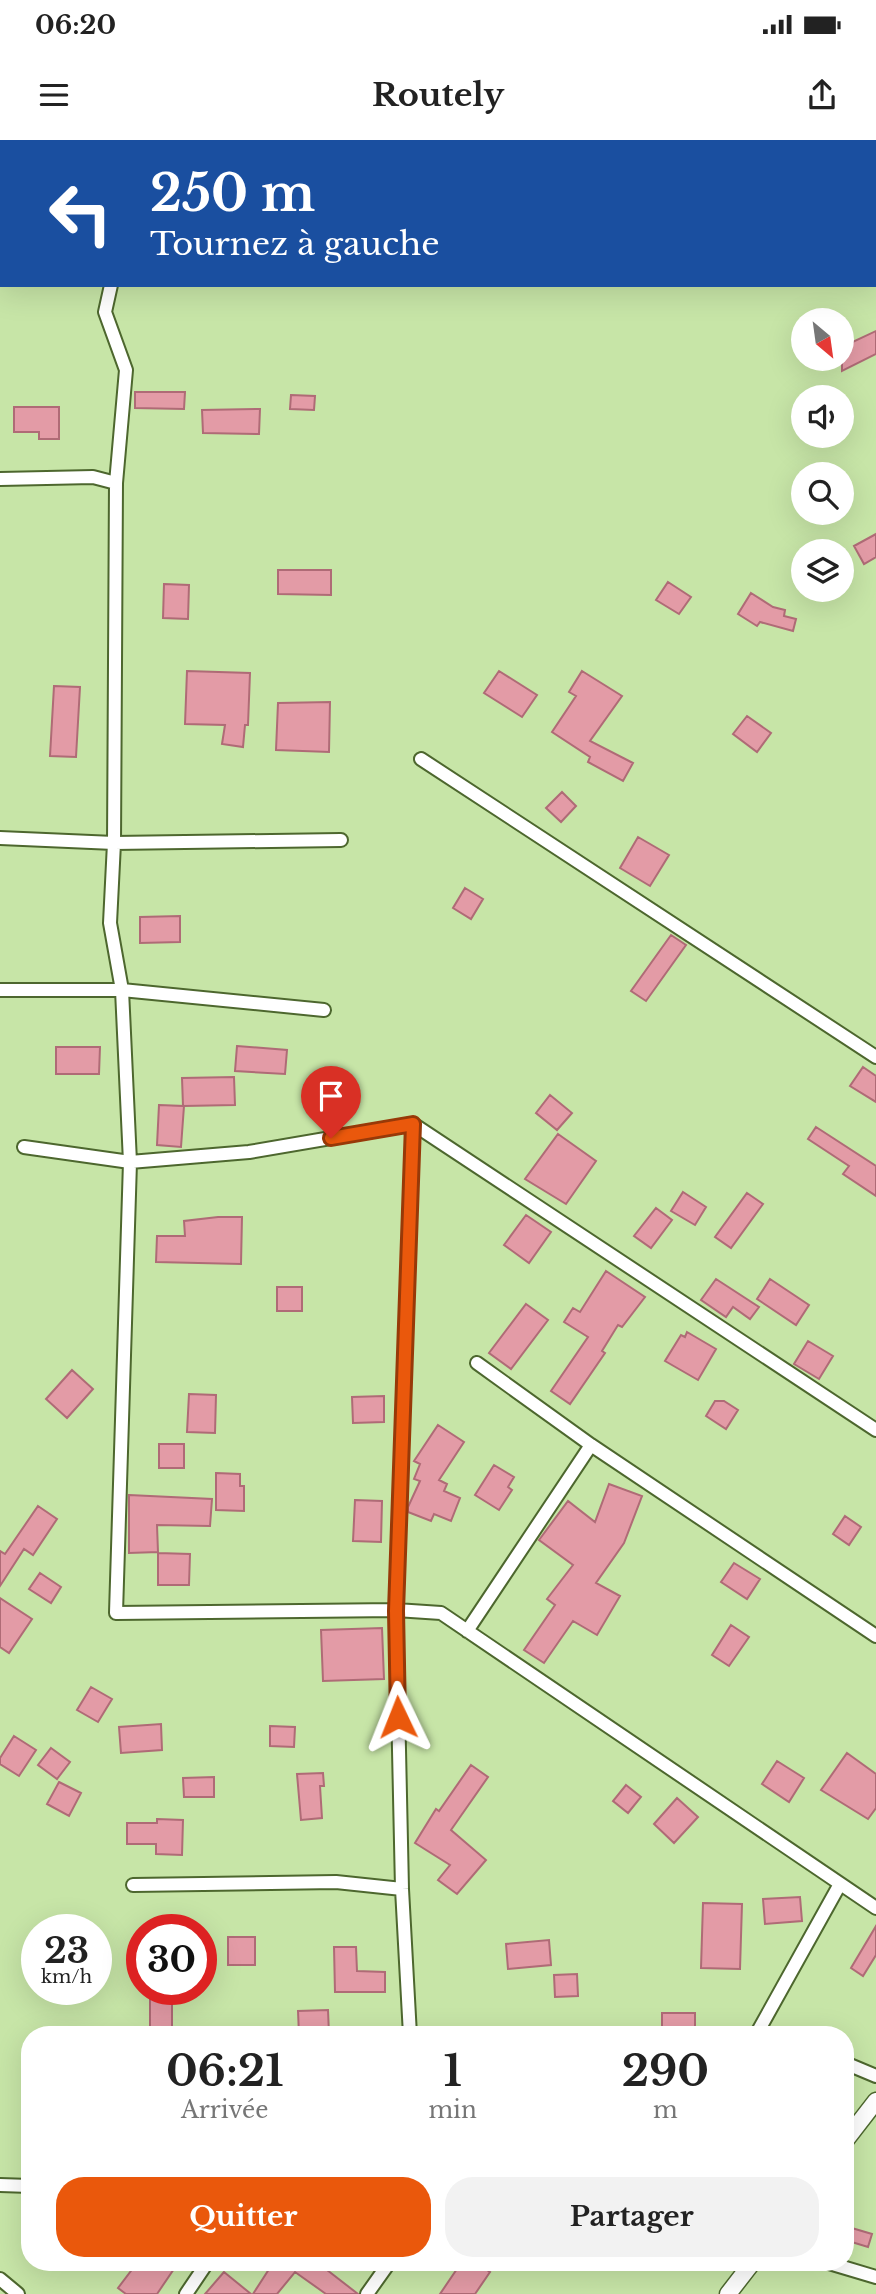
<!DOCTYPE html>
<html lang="fr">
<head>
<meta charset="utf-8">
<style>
  :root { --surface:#fff; --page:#f2f2f2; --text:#222; --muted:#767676; --accent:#ea580c }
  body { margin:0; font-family:"Libre Baskerville",serif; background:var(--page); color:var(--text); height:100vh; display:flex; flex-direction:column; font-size:26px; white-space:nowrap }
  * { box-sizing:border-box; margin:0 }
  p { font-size:23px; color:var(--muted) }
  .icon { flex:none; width:38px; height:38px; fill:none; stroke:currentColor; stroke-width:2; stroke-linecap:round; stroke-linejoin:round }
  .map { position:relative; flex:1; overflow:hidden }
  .sheet { position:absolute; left:21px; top:1886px; width:833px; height:245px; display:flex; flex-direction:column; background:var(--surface); border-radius:28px; box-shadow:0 7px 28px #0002 }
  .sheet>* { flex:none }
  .banner { position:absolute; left:0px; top:0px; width:877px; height:147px; box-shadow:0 7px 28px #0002; background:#1a4fa0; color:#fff; overflow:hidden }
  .needle { width:46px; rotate:151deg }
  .controls { position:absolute; left:791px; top:168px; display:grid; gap:14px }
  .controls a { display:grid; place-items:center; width:63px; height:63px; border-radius:50%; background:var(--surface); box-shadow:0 7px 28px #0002; font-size:35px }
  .speed { position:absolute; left:21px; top:1774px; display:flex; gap:14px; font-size:35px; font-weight:700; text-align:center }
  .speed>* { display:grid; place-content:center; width:91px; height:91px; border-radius:50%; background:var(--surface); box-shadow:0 7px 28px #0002; line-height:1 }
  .speed small { font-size:18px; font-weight:400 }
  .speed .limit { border:10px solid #d22; background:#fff; color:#111 }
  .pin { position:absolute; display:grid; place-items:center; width:60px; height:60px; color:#fff; margin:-72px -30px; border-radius:50% 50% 50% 0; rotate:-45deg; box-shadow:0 0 7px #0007 }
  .pin .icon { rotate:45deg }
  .me { position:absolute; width:77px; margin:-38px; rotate:358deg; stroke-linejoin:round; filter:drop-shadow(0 0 5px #0008) }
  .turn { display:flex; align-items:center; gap:24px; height:147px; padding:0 35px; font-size:32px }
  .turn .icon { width:91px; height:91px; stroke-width:2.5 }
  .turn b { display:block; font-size:49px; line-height:60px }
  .eta { display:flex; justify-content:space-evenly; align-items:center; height:119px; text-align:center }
  .eta b { font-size:42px; font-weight:700; line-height:49px }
  .cta { display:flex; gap:14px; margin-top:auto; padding:14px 35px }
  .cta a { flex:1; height:80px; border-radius:28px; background:var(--accent); color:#fff; font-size:28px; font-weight:700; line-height:80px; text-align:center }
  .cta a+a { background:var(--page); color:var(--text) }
  .status { display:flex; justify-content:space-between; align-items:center; height:49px; padding:0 35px; background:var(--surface); direction:ltr }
  .status svg { height:19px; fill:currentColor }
  header { display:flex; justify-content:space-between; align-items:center; height:91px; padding:0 35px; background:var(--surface); font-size:32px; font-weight:700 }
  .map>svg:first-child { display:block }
</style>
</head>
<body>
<div class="status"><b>06:20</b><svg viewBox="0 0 49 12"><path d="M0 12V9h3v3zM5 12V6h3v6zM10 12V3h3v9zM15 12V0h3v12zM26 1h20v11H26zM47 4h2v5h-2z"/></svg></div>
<header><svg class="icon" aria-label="menu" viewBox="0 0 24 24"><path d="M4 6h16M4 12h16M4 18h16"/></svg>Routely<svg class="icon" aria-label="share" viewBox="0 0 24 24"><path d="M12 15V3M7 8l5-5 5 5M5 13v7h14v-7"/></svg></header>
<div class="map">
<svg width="876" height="2154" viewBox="0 0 876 2154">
  <rect width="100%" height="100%" fill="#c7e5a7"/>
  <path fill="#e39ba6" stroke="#af6b76" stroke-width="2" d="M876 191V214L842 231V207Z
    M135 252H185L184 269 135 268Z
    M291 255 315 256 314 270 290 269Z
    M14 267H59V299H39V292H14Z
    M260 269 259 294 203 293 202 270Z
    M876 394V417L864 424 854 406Z
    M278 430H331V455L278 454Z
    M668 442 691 457 679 474 656 460Z
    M164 444 189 445 188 479 163 478Z
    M751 453 773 467 785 470 784 476 796 479 793 491 760 482 757 486 738 474Z
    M187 531 250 533 248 585H245L243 607 222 604 225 585 185 584Z
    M499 531 537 555 522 577 484 553Z
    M582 531 622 556 590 601 633 623 623 641 588 622 590 617 552 592 576 556 569 552Z
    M54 546 80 547 76 617 50 616Z
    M330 562 329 612 276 610 278 563Z
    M747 576 771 593 757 612 733 594Z
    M562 652 576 666 561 682 546 668Z
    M638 697 669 715 650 746 620 728Z
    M465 748 483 759 471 779 453 768Z
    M180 776V802L140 803V777Z
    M671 795 686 805 646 861 631 851Z
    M237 906 287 910 285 934 235 931Z
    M56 907H100L99 934H56Z
    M863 927 876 936V962L850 946Z
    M234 937 235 965 183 966 182 938Z
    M550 955 572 973 557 990 536 973Z
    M159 965 184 966 181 1007 157 1005Z
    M816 987 876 1026V1056L843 1034 849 1026 808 999Z
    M558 994 596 1021 566 1064 525 1039Z
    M683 1052 706 1067 695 1085 671 1071Z
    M747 1053 763 1064 731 1108 715 1097Z
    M656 1068 672 1080 651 1108 634 1096Z
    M526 1075 551 1092 529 1123 504 1105Z
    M218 1077H242L241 1124 156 1122 157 1096H185L184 1081Z
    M606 1131 645 1157 622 1187 618 1185 602 1211 605 1213 570 1264 551 1251 588 1197 564 1182 573 1168 580 1172Z
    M716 1139 759 1167 750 1179 733 1167 726 1177 701 1160Z
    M770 1139 809 1165 796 1185 757 1159Z
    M277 1147H302V1171H277Z
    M526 1164 548 1180 511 1229 489 1213Z
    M687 1192 716 1209 698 1240 665 1221 681 1195 685 1197Z
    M808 1201 833 1216 819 1239 794 1224Z
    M72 1230 93 1249 67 1278 46 1259Z
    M189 1254 216 1255 215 1293 187 1292Z
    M384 1256V1282L353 1283 352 1257Z
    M715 1261H724L738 1270 726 1289 706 1276Z
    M438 1285 464 1302 439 1340 447 1344 444 1351 460 1358 451 1381 434 1374 431 1381 408 1372V1367L420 1341 414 1339 420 1324 414 1321Z
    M159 1304H184V1328H159Z
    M494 1325 514 1337 508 1347 512 1350 499 1370 475 1355Z
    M216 1333 240 1334V1346H244V1371L216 1370Z
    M609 1344 642 1356 624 1403 596 1443 620 1456 597 1495 573 1481 544 1523 524 1510 555 1465 547 1459 573 1425 539 1400 568 1361 595 1382Z
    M129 1355 212 1359 210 1386 157 1385 158 1412 129 1413Z
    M355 1360 382 1361 381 1402 353 1401Z
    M38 1366 57 1379 33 1415 24 1409 0 1446V1411L5 1414Z
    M845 1376 861 1387 849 1405 833 1394Z
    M158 1413 190 1414 189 1445H158Z
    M734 1423 760 1439 747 1459 721 1442Z
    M40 1433 61 1447 51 1463 29 1449Z
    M0 1458 32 1479 9 1513 0 1507Z
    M731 1485 749 1497 729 1526 712 1515Z
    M382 1488 384 1539 323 1541 321 1490Z
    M91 1547 112 1559 98 1582 77 1570Z
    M161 1584 162 1610 121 1613 119 1587Z
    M270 1586 295 1587 294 1607 270 1606Z
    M14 1596 36 1610 19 1636 0 1624V1618Z
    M51 1608 70 1622 57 1639 38 1625Z
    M847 1613 876 1634V1668L868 1679 821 1650Z
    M777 1621 804 1638 789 1662 762 1644Z
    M471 1625 488 1637 451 1690 486 1720 457 1754 438 1740 450 1725 415 1703 436 1669 439 1671Z
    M323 1633 324 1646H320L322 1678 301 1680 297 1634Z
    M214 1637V1657H184L183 1638Z
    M59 1642 81 1653 69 1676 47 1664Z
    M626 1645 641 1657 628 1673 613 1661Z
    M677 1658 698 1677 674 1703 654 1684Z
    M157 1679 183 1680 182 1715 156 1714V1704H127V1683H157Z
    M800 1757 802 1781 765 1784 763 1759Z
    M703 1763 742 1764 740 1829 701 1828Z
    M876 1786V1815L863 1836 851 1828Z
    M228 1797H255V1825H228Z
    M549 1800 551 1825 508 1829 506 1804Z
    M334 1807H356L357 1831 385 1832V1852H335Z
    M577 1834 578 1856 555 1857 554 1835Z
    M150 1850H172V1894L150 1895Z
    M328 1870 329 1894 299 1895 298 1871Z
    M662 1873H695V1895H662Z
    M845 2086 872 2094 868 2107 845 2100Z
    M137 2123H178L157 2154H126L118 2148Z
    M273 2123H318L358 2154H326L295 2132 277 2154H253Z
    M461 2123H476L490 2132 475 2154H440Z
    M224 2132 251 2154H205Z"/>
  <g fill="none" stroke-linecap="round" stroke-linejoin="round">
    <g stroke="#4d672e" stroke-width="16">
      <path id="minor" d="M111 145 105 172 126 230 116 343 114 703 110 783 122 850 324 870
        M0 339 93 337 116 343
        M421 619 876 917
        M0 698 114 703 341 700
        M0 850H122L130 1022 24 1007
        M413 984 876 1290
        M477 1223 591 1305 876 1496
        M467 1491 591 1305
        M133 1745 336 1742 402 1749
        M410 1895 402 1749 396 1470 413 984 249 1012 130 1022 116 1473 396 1470 441 1473 876 1768
        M756 1895 840 1744
        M845 1923 876 1936
        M0 2045 30 2046
        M829 2123 876 2137
        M0 2139 18 2154
        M186 2154 207 2123
        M367 2154 389 2123"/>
    </g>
    <g stroke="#4d672e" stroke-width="19">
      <path id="tertiary" d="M845 2001 876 1961
        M728 2154 752 2123"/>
    </g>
    <path stroke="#8aa171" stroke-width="2.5" stroke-dasharray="3.5 5" stroke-linecap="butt" d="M82 0 83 2"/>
    <use href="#minor" stroke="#fff" stroke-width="12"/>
    <use href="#tertiary" stroke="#fff" stroke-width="16"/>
  </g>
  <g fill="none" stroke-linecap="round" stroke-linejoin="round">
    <g stroke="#983908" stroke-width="18">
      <path id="route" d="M331 998 413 984 396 1471 398 1577"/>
    </g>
    <use href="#route" stroke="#ea580c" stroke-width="12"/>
  </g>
</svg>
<div class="controls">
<a><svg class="needle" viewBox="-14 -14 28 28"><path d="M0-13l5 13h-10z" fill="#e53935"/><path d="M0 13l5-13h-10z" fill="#767676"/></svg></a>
<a><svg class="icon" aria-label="sound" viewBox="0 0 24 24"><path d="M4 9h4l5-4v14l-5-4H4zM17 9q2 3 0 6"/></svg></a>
<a><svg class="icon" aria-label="search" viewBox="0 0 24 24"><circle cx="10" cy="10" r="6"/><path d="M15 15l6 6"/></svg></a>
<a><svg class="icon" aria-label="layers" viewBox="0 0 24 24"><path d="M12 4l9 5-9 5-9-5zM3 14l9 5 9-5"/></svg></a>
</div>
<div class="speed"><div>23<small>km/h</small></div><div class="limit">30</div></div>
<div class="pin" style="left:331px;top:998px;background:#d93025"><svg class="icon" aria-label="arrive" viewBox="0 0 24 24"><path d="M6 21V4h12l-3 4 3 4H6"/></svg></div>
<svg class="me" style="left:398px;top:1577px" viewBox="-20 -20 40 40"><path d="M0-17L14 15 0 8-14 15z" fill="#ea580c" stroke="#fff" stroke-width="4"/></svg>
<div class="banner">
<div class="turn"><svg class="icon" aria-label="left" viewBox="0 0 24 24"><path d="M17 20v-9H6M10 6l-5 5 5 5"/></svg><div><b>250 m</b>Tournez à gauche</div></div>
</div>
<section class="sheet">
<div class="eta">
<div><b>06:21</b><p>Arrivée</p></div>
<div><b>1</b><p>min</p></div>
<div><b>290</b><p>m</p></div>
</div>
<div class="cta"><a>Quitter</a><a>Partager</a></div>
</section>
</div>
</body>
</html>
